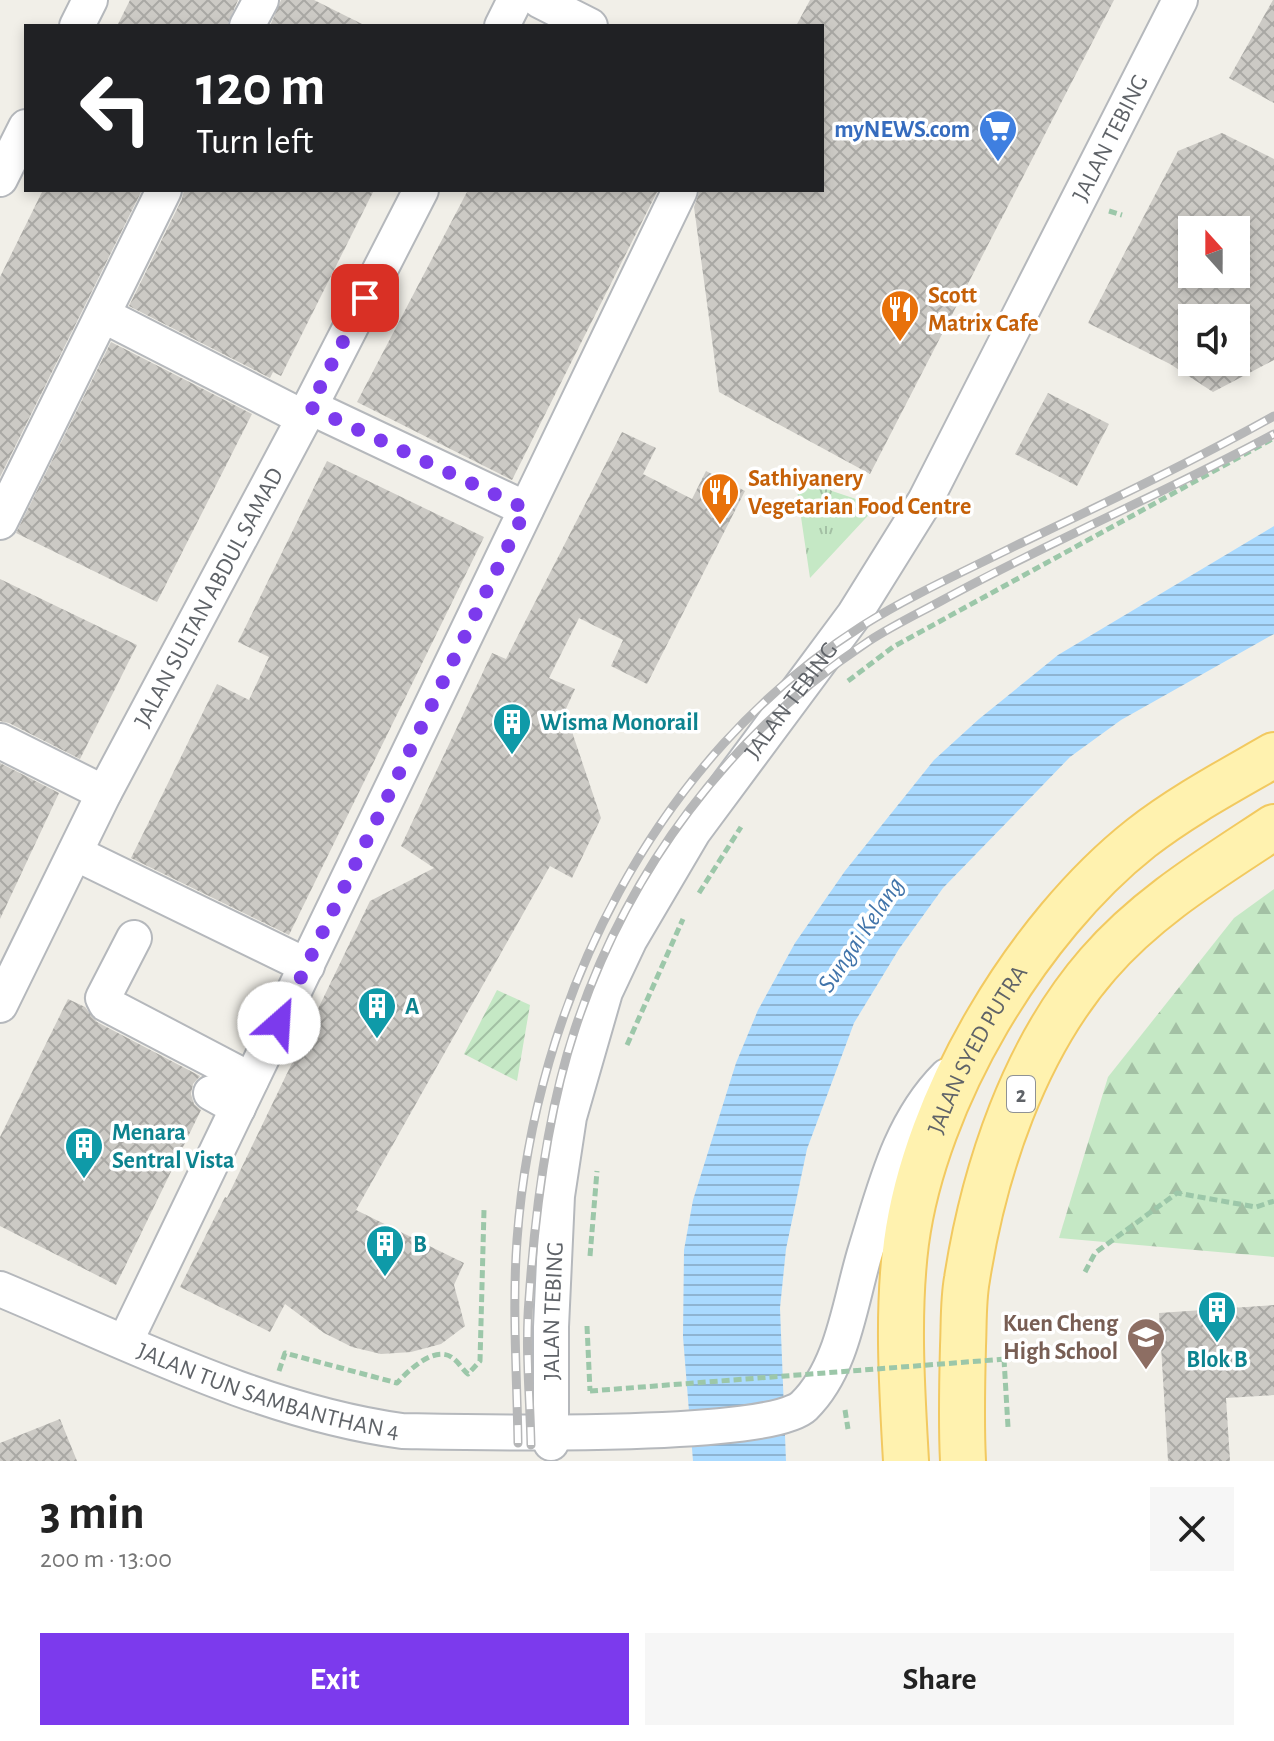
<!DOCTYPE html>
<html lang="en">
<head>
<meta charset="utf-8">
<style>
  :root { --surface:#fff; --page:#f6f6f6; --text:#222; --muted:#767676; --accent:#7c3aed }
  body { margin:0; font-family:"Alegreya Sans",sans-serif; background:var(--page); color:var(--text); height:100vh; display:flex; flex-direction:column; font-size:30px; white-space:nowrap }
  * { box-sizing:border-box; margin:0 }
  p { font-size:26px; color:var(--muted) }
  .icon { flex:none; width:44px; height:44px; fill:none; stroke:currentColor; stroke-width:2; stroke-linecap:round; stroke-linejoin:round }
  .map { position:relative; height:1461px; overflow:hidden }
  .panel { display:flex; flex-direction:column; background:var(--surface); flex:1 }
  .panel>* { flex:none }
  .guide { position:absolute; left:24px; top:24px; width:800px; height:168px; border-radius:0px; box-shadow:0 4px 12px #0003; background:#202124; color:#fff; overflow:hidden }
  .needle { width:52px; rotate:339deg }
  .controls { position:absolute; left:1178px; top:216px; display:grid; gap:16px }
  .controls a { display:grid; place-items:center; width:72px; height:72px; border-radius:0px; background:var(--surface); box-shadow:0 4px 12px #0003; font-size:40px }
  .pin { position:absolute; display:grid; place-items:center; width:68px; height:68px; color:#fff; margin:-34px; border-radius:16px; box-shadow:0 4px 12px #0006 }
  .me { position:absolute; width:88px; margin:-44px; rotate:26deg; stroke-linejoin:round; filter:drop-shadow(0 0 6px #0008) }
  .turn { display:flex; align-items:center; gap:28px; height:168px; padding:0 40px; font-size:36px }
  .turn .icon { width:104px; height:104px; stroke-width:2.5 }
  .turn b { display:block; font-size:56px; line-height:68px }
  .round { display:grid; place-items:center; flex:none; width:84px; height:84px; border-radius:0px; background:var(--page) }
  .overview { display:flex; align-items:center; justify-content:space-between; height:136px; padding:0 40px }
  h1 { font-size:48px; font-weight:700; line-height:60px }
  .action { display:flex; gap:16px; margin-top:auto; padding:16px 40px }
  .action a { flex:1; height:92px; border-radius:0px; background:var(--accent); color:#fff; font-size:32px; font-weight:700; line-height:92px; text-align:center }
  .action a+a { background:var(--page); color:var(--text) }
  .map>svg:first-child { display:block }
</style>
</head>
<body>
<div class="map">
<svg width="1274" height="1461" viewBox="0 0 1274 1461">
  <defs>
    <pattern id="grass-tufts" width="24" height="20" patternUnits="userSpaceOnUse" patternTransform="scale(2)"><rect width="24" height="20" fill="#c5e8c5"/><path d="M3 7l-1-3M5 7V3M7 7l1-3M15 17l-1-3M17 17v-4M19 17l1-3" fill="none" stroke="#a3c0a4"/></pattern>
    <pattern id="forest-firs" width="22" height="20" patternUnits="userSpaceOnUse" patternTransform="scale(2)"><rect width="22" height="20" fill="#c5e8c5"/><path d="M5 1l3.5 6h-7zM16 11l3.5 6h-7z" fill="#a3c0a4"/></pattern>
    <pattern id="garden-furrows" width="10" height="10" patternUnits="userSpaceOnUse" patternTransform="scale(2)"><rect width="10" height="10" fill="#c5e8c5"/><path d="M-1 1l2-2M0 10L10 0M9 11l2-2" fill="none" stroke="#a3c0a4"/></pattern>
    <pattern id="water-rules" width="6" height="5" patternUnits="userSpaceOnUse" patternTransform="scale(2)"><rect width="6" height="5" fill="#aadaff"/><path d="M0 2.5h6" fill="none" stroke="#8eb4d2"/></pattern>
    <pattern id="building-cross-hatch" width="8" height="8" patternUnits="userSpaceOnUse" patternTransform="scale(2)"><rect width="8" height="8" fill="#cccac5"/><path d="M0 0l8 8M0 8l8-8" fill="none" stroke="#a9a8a4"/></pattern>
  </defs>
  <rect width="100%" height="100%" fill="#f1efe8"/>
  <path fill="url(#grass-tufts)" d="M806 476 832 491 877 506 810 578 797 490Z"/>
  <path fill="url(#forest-firs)" d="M1274 889V1257L1059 1238 1108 1077 1234 918Z"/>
  <path fill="url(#garden-furrows)" d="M497 990 530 1005 517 1081 464 1054Z"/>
  <path fill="url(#water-rules)" d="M1274 526V634L1121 720 1070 757 943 888 899 949 854 1023 807 1149 786 1249 780 1308 786 1461H693L683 1337 684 1250 693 1200 736 1063 758 1010 795 943 845 871 934 760 979 719 1058 655Z"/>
  <path fill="url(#building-cross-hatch)" fill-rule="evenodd" d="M130 0H238L227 26H117Z
    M281 0H314L366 26H270Z
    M810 0H1114L870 474 719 392 694 207 700 190H822V26H796Z
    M1273 0H1274V103L1229 78Z
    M1222 133 1274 159V360L1213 392 1170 364 1088 323 1178 151ZM1192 230H1236V274H1192ZM1192 318H1236V362H1192Z
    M43 190H142L0 477V277Z
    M184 190H374L281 376 273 372 270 378 129 306 182 199Z
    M468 190H658L512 480 357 402Z
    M111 342 252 414 157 602 16 533Z
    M1048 393 1109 424 1077 486 1015 454Z
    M622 432 656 448 643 474 692 499 706 471 745 491 647 684 611 666 623 640 579 618 549 678 575 689 565 711 601 818 572 878 550 866 356 1210 464 1263 454 1285 465 1326 441 1344 411 1352 381 1354 352 1347 324 1333 285 1304 270 1332 180 1287 225 1197 227 1198 370 901 434 868 401 846 492 653 506 659Z
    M327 461 484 537 289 935 131 858 217 684 249 700 269 657 238 642Z
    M0 579 137 645 80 759 9 723 0 721Z
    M0 763 59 793 0 919Z
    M68 999 85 1007 97 1022 200 1076 193 1084 191 1094 194 1104 201 1110 116 1285 0 1226V1137Z
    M1274 1305V1395L1226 1398 1230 1461H1168L1159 1313Z
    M60 1419 77 1461H0V1443Z"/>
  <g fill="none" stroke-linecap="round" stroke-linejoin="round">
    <g stroke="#b5b8bc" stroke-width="38">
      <g id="minor">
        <path d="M539 0 590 26"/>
        <path d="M77 26 90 0"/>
        <path d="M247 26 261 0"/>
        <path d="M502 26 515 0"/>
        <path d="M0 179 26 127"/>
        <path d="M103 315 304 418"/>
        <path d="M310 407 526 509"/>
        <path d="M0 522 164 190"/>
        <path d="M0 741 104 793"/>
        <path d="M75 853 307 966"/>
        <path d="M134 938 103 998 106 1004 251 1080"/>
        <path id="s1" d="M0 1005 104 793 304 418 421 190"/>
        <path d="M211 1093 238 1108"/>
        <path id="s2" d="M0 1289C129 1343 263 1412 402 1431 465 1432 769 1440 804 1406 844 1367 850 1300 866 1249 885 1188 900 1123 947 1076"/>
        <path d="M125 1342 680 190"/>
        <path id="s3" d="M551 1443V1327L557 1196 569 1117 605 992 630 939 693 832 854 615 925 501 1180 0"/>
      </g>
    </g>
    <g stroke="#f2c960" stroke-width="48">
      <g id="major">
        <path id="s4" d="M906 1461C902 1390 897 1314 906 1243 925 1099 1027 928 1141 838 1182 806 1229 781 1274 755"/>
        <path d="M963 1461C961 1422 962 1384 963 1346 964 1324 963 1301 967 1279 984 1170 1024 1049 1098 964 1147 907 1212 868 1274 827"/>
      </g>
    </g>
    <path stroke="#9cc7a9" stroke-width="5" stroke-dasharray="8 4" stroke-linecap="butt" d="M1109 211 1122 215
      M848 681 893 647 1274 438
      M699 893 741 827
      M627 1045 683 919
      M590 1256 597 1171
      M1085 1272 1095 1253 1177 1193 1256 1207 1274 1201
      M587 1326 590 1391
      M1004 1359 1008 1427
      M279 1371 285 1353 397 1383C408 1371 436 1343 454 1359 459 1363 463 1370 468 1374L480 1361 484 1210
      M845 1410 848 1429"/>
    <use href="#minor" stroke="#fff" stroke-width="34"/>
    <use href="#major" stroke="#fff2af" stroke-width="44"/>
    <g stroke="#b6b7b8" stroke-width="9">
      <path id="rail" d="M518 1443C517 1376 512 1307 517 1240 534 1001 656 757 862 626 911 595 965 571 1017 545 1103 504 1190 463 1274 416
        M531 1445C530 1397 525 1348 529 1300 535 1212 547 1113 575 1029 627 871 730 733 869 641 892 626 917 614 941 601 1050 541 1165 493 1274 434"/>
    </g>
    <use href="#rail" stroke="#fff" stroke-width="6" stroke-dasharray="18" stroke-linecap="butt"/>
    <path stroke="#9cc7a9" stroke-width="5" stroke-dasharray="8 4" stroke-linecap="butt" d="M590 1391 1110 1351"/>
  </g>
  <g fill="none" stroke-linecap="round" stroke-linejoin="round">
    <path stroke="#7c3aed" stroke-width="14" stroke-dasharray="0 25.2" d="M279 1023 526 509 310 407 365 298"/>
  </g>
  <defs>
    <g id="supermarket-pin" transform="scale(2)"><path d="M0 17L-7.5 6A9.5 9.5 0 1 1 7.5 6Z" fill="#3f7fe0" stroke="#fff"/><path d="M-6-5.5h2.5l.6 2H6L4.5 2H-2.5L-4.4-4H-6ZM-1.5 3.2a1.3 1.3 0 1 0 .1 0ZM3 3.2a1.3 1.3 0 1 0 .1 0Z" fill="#fff"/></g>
    <g id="restaurant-pin" transform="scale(2)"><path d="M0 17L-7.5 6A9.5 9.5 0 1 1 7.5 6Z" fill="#e8710a" stroke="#fff"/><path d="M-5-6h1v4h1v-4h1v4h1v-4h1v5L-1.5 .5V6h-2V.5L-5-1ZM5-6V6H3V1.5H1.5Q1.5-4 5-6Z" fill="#fff"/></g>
    <g id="building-pin" transform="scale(2)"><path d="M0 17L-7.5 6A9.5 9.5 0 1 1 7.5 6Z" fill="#0f9aa8" stroke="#fff"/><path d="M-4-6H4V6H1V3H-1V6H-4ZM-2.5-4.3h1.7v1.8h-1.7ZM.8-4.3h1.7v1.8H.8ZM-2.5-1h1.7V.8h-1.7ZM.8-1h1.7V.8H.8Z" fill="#fff"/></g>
    <g id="school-pin" transform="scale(2)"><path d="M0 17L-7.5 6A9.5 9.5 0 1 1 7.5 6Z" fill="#8d6e63" stroke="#fff"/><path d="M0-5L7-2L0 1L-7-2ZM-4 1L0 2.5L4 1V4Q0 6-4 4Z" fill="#fff"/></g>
  </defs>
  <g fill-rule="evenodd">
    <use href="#supermarket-pin" x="998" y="129"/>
    <use href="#restaurant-pin" x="900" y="309"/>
    <use href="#restaurant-pin" x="720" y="492"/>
    <use href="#building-pin" x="512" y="722"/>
    <use href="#building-pin" x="377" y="1006"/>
    <use href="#building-pin" x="84" y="1146"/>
    <use href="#building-pin" x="385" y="1244"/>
    <use href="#building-pin" x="1217" y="1310"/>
    <use href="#school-pin" x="1146" y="1337"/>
  </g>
  <g text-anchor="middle" stroke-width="7" stroke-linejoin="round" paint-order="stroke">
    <rect fill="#fff" stroke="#8f9295" stroke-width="2" x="1007" y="1076" width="28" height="36" rx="6"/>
    <g font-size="22" font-weight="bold" fill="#5f6368">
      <text x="1021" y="1102">2</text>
    </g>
    <g font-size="24" font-weight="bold" fill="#366cbe" stroke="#fff" text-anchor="end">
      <text x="970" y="137">myNEWS.com</text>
    </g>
    <g font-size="24" fill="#5f6368" stroke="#fff">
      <text dy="8" stroke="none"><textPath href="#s3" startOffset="1452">JALAN TEBING</textPath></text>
      <text dy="8" stroke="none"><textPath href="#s1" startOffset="458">JALAN SULTAN ABDUL SAMAD</textPath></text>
      <text dy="8" stroke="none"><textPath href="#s3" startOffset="804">JALAN TEBING</textPath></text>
      <text dy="8" stroke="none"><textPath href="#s4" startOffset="426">JALAN SYED PUTRA</textPath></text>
      <text dy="8" stroke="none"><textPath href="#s3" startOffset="132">JALAN TEBING</textPath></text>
      <text dy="8" stroke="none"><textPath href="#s2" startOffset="288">JALAN TUN SAMBANTHAN 4</textPath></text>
    </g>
    <g font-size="24" font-weight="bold" fill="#c56008" stroke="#fff" text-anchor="start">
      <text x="928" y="303">Scott<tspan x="928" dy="28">Matrix Cafe</tspan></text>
      <text x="748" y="486">Sathiyanery<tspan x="748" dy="28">Vegetarian Food Centre</tspan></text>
    </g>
    <g font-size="24" font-weight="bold" fill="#0d838f" stroke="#fff" text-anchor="start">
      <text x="540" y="730">Wisma Monorail</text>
      <text x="405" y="1014">A</text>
      <text x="112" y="1140">Menara<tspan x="112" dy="28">Sentral Vista</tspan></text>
      <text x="413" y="1252">B</text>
      <text x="1217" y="1367" text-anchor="middle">Blok B</text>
    </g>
    <g font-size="24" font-weight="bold" fill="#785e54" stroke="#fff" text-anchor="end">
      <text x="1118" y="1331">Kuen Cheng<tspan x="1118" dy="28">High School</tspan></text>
    </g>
    <g font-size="26" font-style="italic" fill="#4174aa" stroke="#fff">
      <text transform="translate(860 934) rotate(-56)" y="9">Sungai Kelang</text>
    </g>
  </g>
</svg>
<div class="controls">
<a><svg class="needle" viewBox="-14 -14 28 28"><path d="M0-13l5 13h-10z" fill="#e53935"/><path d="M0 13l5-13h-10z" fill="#767676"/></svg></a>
<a><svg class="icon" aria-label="sound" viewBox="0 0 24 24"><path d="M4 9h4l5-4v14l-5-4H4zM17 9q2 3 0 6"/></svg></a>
</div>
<div class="pin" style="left:365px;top:298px;background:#d93025"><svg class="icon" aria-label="arrive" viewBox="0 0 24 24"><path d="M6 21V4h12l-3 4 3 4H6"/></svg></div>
<svg class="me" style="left:279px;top:1023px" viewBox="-20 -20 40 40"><circle r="19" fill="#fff"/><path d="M0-13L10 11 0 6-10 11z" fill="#7c3aed"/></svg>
<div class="guide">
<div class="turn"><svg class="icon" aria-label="left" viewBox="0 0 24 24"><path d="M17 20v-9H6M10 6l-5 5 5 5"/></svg><div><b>120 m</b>Turn left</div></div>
</div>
</div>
<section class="panel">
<div class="overview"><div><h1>3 min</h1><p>200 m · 13:00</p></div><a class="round"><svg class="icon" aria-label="close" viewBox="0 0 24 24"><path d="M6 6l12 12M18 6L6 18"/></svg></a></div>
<div class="action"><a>Exit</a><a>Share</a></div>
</section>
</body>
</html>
